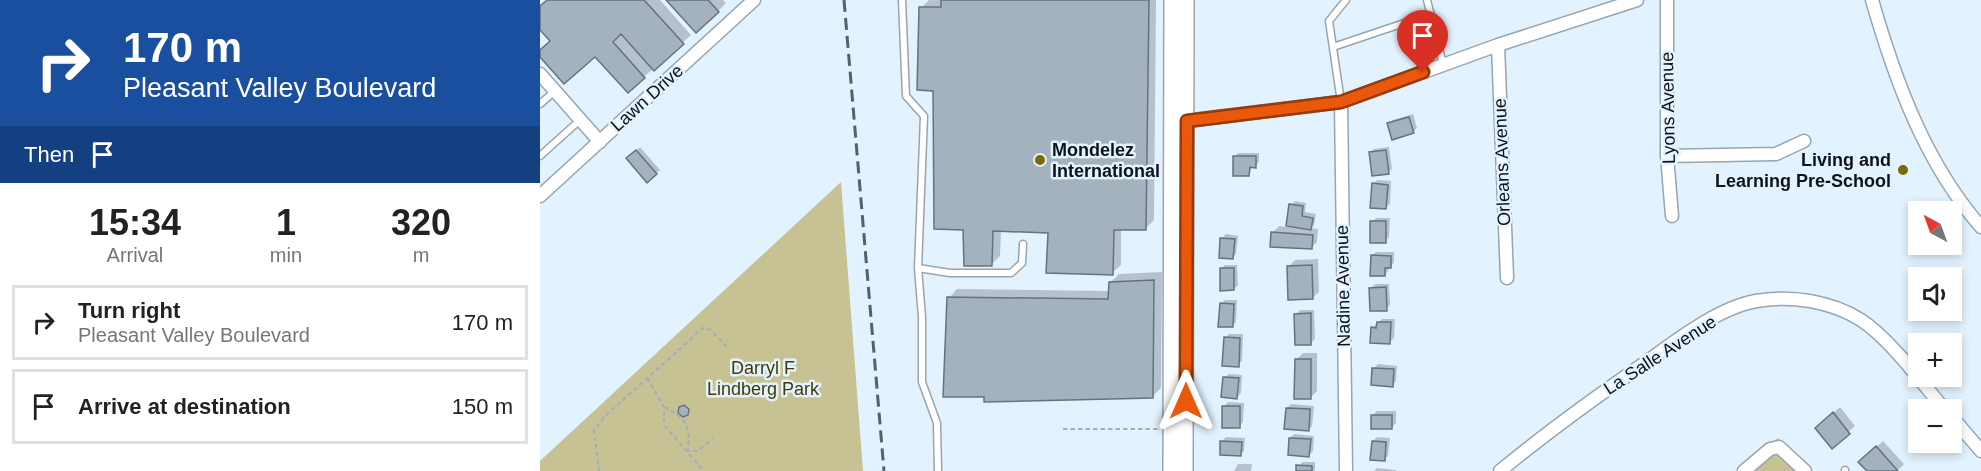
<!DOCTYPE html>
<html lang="en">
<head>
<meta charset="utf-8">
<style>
  :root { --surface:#fff; --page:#f6f6f6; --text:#222; --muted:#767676; --line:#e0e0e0 }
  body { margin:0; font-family:Helvetica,sans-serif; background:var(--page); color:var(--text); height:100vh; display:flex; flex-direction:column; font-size:22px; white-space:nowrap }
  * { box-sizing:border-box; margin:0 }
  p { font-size:20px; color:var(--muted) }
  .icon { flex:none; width:33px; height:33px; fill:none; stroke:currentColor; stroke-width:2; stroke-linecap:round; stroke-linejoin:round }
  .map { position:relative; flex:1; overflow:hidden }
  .drawer { display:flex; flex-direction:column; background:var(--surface); width:540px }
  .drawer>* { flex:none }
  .hud { background:#1a4fa0; color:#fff; overflow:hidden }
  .needle { width:39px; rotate:319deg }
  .tools { position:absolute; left:1368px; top:201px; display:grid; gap:12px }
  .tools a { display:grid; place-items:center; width:54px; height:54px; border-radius:0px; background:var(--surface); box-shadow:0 3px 9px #0003; font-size:30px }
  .pin { position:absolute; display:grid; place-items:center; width:51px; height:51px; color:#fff; margin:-62px -26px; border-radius:50% 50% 50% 0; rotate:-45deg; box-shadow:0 0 6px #0007 }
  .pin .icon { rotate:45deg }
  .me { position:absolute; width:66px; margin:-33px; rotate:0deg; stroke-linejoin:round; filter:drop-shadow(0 0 4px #0008) }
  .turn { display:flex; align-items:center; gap:21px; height:126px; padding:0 24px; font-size:27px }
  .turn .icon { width:78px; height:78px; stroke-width:2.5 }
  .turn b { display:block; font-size:42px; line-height:51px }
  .then { display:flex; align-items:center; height:57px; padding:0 24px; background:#0003; gap:12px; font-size:22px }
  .eta { display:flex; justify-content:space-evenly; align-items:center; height:102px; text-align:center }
  .eta b { font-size:36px; font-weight:800; line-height:42px }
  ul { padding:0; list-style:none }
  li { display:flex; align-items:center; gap:18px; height:75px; margin:0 12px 9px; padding:0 12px; border:3px solid var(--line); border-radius:0px }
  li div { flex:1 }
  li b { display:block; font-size:22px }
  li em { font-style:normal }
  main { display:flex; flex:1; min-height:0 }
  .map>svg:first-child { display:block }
</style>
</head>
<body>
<main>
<section class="drawer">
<div class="hud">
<div class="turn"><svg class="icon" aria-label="right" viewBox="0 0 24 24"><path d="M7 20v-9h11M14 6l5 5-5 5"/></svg><div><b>170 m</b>Pleasant Valley Boulevard</div></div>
<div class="then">Then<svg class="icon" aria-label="arrive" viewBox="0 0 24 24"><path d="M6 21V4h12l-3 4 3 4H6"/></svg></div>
</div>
<div class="eta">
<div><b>15:34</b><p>Arrival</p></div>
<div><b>1</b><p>min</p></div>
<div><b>320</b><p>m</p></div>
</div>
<ul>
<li><svg class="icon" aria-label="right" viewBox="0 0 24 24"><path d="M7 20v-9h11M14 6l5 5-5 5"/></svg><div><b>Turn right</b><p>Pleasant Valley Boulevard</p></div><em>170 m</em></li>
<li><svg class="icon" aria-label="arrive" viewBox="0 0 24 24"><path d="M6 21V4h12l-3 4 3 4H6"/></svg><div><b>Arrive at destination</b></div><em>150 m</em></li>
</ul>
</section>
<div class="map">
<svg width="1441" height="471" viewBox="0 0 1441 471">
  <rect width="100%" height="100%" fill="#e3f2ff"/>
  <path fill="#c7c294" d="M301 182 323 471H0V461Z
    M1238 438 1267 471H1201Z"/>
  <path fill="#0003" d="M8 0H120L151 35 88 91 55 55H0L11 41 0 28V8Z
    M128 0H183L186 3 178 11Z
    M389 0H616L614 220 605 229 581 228V265L572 273 510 231 461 230 460 256 452 264 424 229 381 8Z
    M873 114 877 128 873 132 849 124 853 120Z
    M100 147 120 170 107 181 88 159Z
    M849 147 852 169 848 173 830 153 834 149Z
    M698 153H719V162L713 166 709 174 694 157Z
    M837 180 851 181 850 204 846 207 833 184Z
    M755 201 766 203 765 212 776 214 774 225 771 228 778 229 777 242 771 248 733 232 739 226 747 227 751 205Z
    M836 218H850L849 237 845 241 832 222Z
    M686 234 698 236 696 254 692 258 682 238Z
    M836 252H854V262L845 275 832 256Z
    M778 259 779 292 772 298 748 267 755 260Z
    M685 265H697L698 285 694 289 681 269Z
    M622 272 621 388 613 396H445L409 298 417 289 570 291 571 282 579 274Z
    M835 284H849L850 305 846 309 831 288Z
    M685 300H697L696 322 692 326 681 304Z
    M760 310H774L775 339 771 343 756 314Z
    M842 319H855L854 338 850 342 832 328Z
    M689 334H703L702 361 698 365 685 338Z
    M763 353H777V391L770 398 756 360Z
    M838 364 857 366 856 381 852 385 834 368Z
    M689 374 702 375 701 393 697 397 685 377Z
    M688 402 704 403 703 422 699 426 684 406Z
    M751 404 774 406 772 426 768 430 747 408Z
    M1300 407 1315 426 1292 446 1284 422Z
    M837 411H856V423L852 427 833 415Z
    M754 434 774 436 773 451 769 455 750 438Z
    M686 437 705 438 704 451 700 454 682 441Z
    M837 437 850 438 848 456 844 459 833 441Z
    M1343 441 1364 464 1357 471H1329L1326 456Z
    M762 462H775V471H758Z
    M698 464H712L711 471H694Z
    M837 468 856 470V471H834Z"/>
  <path fill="#a3b2bd" stroke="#65737e" stroke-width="1.5" d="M7 0H104L144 44 114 71 81 34 73 42 105 78 88 93 55 57 24 84 0 57V50L10 41 0 30V6Z
    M126 0H168L179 12 156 33Z
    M401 0H609L606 230H574L573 275 506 273 508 233 453 231 452 266H424L423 230 394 229 393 91 377 90 379 7H401Z
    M869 117 874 133 852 140 847 123Z
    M96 150 117 174 107 183 86 158Z
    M846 150 849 174 832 176 829 152Z
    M693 156H716V168L710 167 709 176H693Z
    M832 183 848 185 846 209 830 208Z
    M749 204 763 206 762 216 773 218 771 230 746 226Z
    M830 221H846V243H830Z
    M731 232 773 235 772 249 730 247Z
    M680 238 695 239 693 259 679 258Z
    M831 255 851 256V268H845V276H830Z
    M772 265 773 299 748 300 747 266Z
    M680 268H694V290L680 291Z
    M614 280 613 398 444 402V397H403L407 297 568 299 569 282Z
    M846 287 847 311H830L829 288Z
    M680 303 694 304 693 327H678Z
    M771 313V345H755L754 314Z
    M837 322H851L850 344 830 343 831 327 836 328Z
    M684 337 700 338 699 367 682 366Z
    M755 359H771V399H754Z
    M832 368 854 369 853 387 831 385Z
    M683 377 699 378 697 399 681 397Z
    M144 405 149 409 148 415 143 417 138 413 139 407Z
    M682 406H700V428H682Z
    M746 408 770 409 769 431 744 429Z
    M1293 412 1310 434 1292 449 1275 428Z
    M831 415H852V429H831Z
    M749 438 771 439 769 457 748 455Z
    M680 441 702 442 701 456 680 455Z
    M832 441 846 442 845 461 830 460Z
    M1336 446 1358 471H1327L1318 462Z
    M756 465 772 466V471H756Z"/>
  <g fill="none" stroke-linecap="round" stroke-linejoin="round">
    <g stroke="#96a5b0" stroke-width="9">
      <path id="service" d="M362 0 366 96 384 116 378 268 410 273H471L482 263 483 244
        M887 0 903 64
        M793 47 891 14
        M801 102 789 21 806 0
        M0 104 15 91
        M0 156 40 120
        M378 268 382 317V382L397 423 398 471
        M1305 470V471"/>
    </g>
    <g stroke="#96a5b0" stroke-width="15">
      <path id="minor" d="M1127 0V156L1132 216
        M1332 0C1355 80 1385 163 1441 227
        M958 45 967 278
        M0 74 60 142
        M801 102 806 471
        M637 122 801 102 958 45 1097 0
        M1127 156 1236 154 1264 141
        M0 196 214 0
        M1412 417 1441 451
        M960 471C1006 433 1053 399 1102 365 1133 343 1177 308 1216 301 1251 295 1291 301 1321 320 1350 339 1382 383 1405 410
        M1204 471 1230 449 1239 447 1265 471"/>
    </g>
    <g stroke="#96a5b0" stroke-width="18">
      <path id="tertiary" d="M631 471 632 0
        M645 471 646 0"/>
    </g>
    <path stroke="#a2aeb8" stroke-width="2" stroke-dasharray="4.5 3" stroke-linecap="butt" d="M107 378 124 407V425L162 469
      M124 407C147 418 150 426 148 451H157L173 439
      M523 429H618
      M59 471 54 431 64 417 163 328 171 330 187 347"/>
    <use href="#service" stroke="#fff" stroke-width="6"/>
    <use href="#minor" stroke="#fff" stroke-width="12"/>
    <use href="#tertiary" stroke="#fff" stroke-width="15"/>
    <path stroke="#586067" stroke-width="3" stroke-dasharray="12 6" stroke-linecap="butt" d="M304 0 344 471"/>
  </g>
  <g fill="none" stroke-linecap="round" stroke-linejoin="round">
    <g stroke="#983908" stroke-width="15">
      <path id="route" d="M646 401 647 121 801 102 883 72"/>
    </g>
    <use href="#route" stroke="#ea580c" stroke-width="10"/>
  </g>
  <g fill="#766b04" stroke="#e3f2ff" stroke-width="2">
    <circle cx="500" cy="160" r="6"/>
    <circle cx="1363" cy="170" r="6"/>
  </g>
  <g text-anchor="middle" stroke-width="5" stroke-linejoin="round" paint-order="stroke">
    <g font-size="18" fill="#0e1317" stroke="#e3f2ff">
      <text transform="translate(107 98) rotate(-42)" y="6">Lawn Drive</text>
      <text transform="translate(1128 108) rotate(-91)" y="6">Lyons Avenue</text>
      <text transform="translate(962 162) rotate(-92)" y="6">Orleans Avenue</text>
      <text transform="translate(803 286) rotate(-91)" y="6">Nadine Avenue</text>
      <text transform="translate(1120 355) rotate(-33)" y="6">La Salle Avenue</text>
    </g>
    <g font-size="18" font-weight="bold" fill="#0e1317" stroke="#e3f2ff" text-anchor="start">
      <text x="512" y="156">Mondelez<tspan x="512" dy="21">International</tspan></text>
      <text x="1351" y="166" text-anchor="end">Living and<tspan x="1351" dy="21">Learning Pre-School</tspan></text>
    </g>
    <g font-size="18" fill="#423b00" stroke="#e3f2ff">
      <text x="223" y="374">Darryl F<tspan x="223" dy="21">Lindberg Park</tspan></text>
    </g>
  </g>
</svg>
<div class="tools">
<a><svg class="needle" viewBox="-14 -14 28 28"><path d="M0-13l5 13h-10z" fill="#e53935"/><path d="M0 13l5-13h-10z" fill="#767676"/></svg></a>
<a><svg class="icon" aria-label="sound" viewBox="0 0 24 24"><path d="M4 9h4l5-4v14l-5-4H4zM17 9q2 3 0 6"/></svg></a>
<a>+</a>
<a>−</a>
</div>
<div class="pin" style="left:883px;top:72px;background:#d93025"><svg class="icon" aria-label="arrive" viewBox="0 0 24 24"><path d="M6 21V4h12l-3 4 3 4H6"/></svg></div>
<svg class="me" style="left:646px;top:401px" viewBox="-20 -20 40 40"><path d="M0-17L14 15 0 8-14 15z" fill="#ea580c" stroke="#fff" stroke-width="4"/></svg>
</div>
</main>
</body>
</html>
